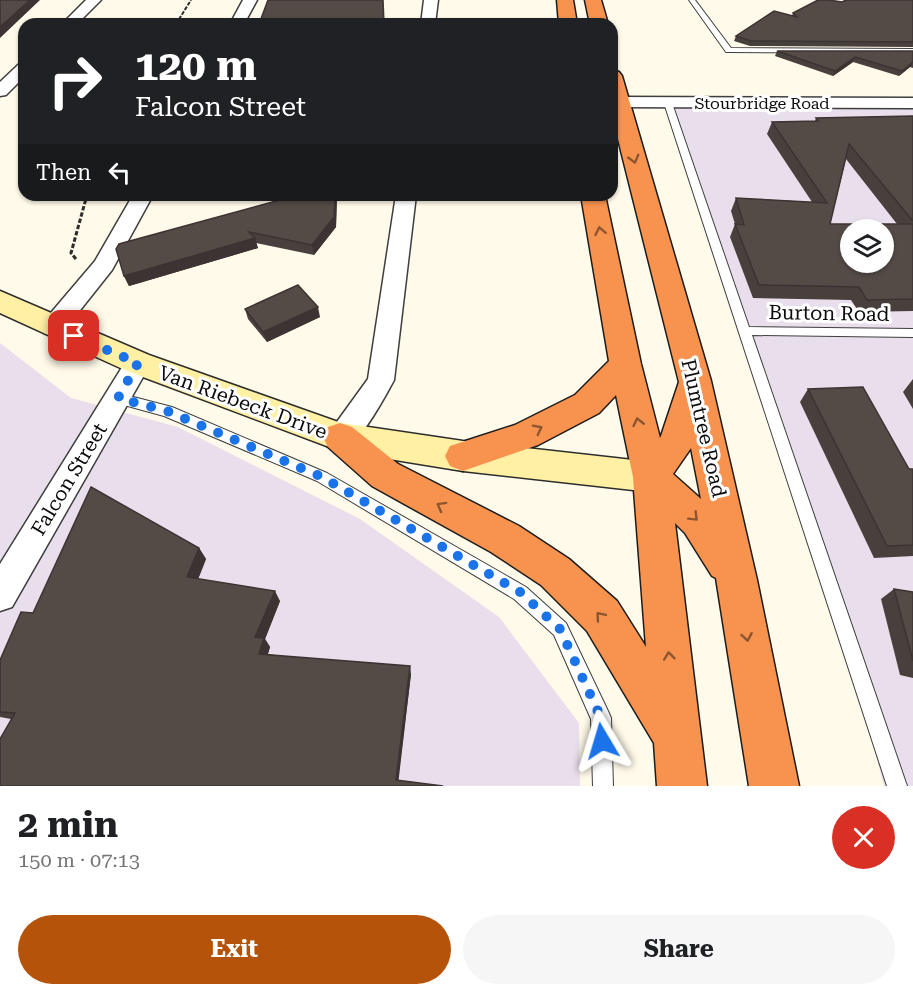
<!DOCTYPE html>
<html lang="en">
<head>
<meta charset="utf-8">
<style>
  :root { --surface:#fff; --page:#f6f6f6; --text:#202124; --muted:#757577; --accent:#b45309 }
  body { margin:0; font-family:"Roboto Serif",serif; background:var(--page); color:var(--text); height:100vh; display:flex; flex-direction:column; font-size:22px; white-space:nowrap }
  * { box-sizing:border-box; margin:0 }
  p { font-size:20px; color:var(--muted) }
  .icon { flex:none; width:33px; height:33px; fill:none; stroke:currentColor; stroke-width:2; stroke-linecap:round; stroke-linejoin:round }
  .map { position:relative; height:786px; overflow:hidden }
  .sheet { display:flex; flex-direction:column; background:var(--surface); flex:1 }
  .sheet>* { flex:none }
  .top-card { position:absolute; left:18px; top:18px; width:600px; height:183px; border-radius:18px; box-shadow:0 2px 4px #0004; background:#202124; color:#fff; overflow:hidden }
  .buttons { position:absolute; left:840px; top:219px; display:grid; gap:12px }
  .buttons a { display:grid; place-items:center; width:54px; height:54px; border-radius:50%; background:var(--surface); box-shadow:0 2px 4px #0004; font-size:30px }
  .pin { position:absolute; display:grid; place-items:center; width:51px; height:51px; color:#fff; margin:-26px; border-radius:12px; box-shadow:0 3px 9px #0006 }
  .me { position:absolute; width:66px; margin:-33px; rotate:353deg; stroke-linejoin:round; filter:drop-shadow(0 0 4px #0008) }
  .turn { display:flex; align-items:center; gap:21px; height:126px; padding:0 18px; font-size:27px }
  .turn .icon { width:78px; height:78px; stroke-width:2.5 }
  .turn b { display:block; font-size:42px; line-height:51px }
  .then { display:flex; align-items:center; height:57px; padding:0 18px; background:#0003; gap:12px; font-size:22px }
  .round { display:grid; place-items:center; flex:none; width:63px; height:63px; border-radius:32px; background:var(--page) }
  .head { display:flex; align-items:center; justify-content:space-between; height:102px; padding:0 18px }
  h1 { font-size:36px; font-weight:700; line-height:45px }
  .primary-button { display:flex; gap:12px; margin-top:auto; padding:12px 18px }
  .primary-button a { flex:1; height:69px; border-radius:36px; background:var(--accent); color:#fff; font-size:24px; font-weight:700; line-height:69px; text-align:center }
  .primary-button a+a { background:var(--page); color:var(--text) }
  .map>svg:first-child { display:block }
</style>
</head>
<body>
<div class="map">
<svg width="913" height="786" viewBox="0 0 913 786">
  <rect width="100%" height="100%" fill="#fffae9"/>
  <path fill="#e9deeb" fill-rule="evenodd" d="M671 105 913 106V786H884L854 672ZM850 230H884V262H850Z
    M0 343 71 398 178 427 360 519 499 617 579 723 580 786H0Z"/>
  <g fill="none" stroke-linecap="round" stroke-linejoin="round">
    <g stroke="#3e3e3e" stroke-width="2">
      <path id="lane" d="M689 0H695L731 48 913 49V53L729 52H726Z
        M665 101 672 103 749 327 913 329V337L752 335 907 786H887L664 103Z
        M118 393 172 407 327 473 526 587 566 623 608 711 611 718 613 786H593L591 719 554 635 514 599 317 481 164 416 113 402 111 398 113 394Z"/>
    </g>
    <g stroke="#3e3e3e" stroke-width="3">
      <path id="street" d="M86 0H101L77 24H62Z
        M243 0H257L244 24H230Z
        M424 0H438L435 24H421Z
        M24 63V77L6 95 0 96V82L18 65Z
        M612 97 913 98V108L612 107Z
        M133 195H153L112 270 62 333 53 336 44 333 41 327 44 321 95 261Z
        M396 195H416L394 380C386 395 362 439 348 446 341 449 337 447 330 445L326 437 368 379Z
        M138 353 147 356 151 363 12 607 0 611V564L129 356Z"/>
    </g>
    <g stroke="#2d2d2d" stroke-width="3">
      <path id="secondary" d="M0 291 149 355 341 423 463 441 651 462 664 466 669 477 664 488 651 492 463 471 340 451 127 371 0 313Z"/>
    </g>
    <g stroke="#1c1c1c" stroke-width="3">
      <path id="highway" d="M557 0H573L577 24H559Z
        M585 0H601L608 24H590Z
        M612 70 619 72 622 76 711 381 757 580 799 786H749L716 578 712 576 685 533 675 523 707 786H657L654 743 587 631 541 585 491 552 372 486 328 447 323 437 328 427 340 423 352 427 398 464 519 526 569 559 617 601 646 647 633 477 616 395 599 413 538 445 463 471 450 466 445 456 450 446 515 425 575 395 609 361 581 195H605L641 364 660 438 661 436 679 382 612 115ZM691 448 701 499 673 474Z"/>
    </g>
    <path stroke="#2d2d2d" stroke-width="2" stroke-dasharray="4 1.5" stroke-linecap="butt" d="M176 24 191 0"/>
    <path stroke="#2d2d2d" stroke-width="3" stroke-dasharray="4.5 2" stroke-linecap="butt" d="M76 259 71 253 87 195"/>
    <use href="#lane" fill="#fff" fill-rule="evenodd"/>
    <use href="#street" fill="#fff" fill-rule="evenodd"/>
    <use href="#secondary" fill="#fff0a4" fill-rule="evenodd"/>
    <use href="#highway" fill="#f7934f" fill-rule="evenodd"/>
  </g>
  <path fill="#48403d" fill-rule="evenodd" d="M913 0V47L750 46 734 41 736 36 792 16 793 13 842 2Z
    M777 51H913V68L910 67 899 76 853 62 833 76 775 56Z
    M913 116V311L859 312 851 300 753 298 730 237 735 224 731 211 736 198 812 202 767 134 772 122 815 121 816 118ZM846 159 897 224H830Z
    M298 195H337L336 227 314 255 256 243 258 248 129 286 124 276Z
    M245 309 320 317 267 342 248 319Z
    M913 379V409L903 392Z
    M808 389 909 469H913V556L874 558 800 402Z
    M199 548 206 559 198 579 280 601 265 639 270 647 268 654 411 674 398 780 0 786 11 719 0 717V660L33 613Z
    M894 589 913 592V678L900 675 881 599Z"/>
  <path fill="#3b3432" d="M30 0H40L0 38V27Z
    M855 57 853 62 833 76 835 71Z
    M913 62 910 67 899 76 902 71Z
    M335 195H337L336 227 314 255 312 245Z
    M255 238 258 248 129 286 124 276Z
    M318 307 320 317 267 342 263 332Z
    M199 548 206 559 195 587 187 577Z
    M275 591 280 601 265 639 270 647 265 663 259 654 255 637Z
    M410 666 411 674 398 785 396 780Z"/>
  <path fill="#544b47" stroke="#3b3432" stroke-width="1.5" fill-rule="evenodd" d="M0 0H30L0 27Z
    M268 0H383L384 24H259Z
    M818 0H829L842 2 846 0H913V42L751 41 736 36 774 11 797 17 793 13Z
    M777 51H913V62L902 71 855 57 835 71Z
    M913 116V221L849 144 830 224H913V299L867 300 859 287 759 285 735 224 744 225 736 198 827 203 772 122 818 121 816 118ZM850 230H884V262H850Z
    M298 195H335L334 217 312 245 249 232 255 238 124 276 116 249 119 244Z
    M298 285 318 307 263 332 245 309Z
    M863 387 909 469H913V545L887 546 808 389Z
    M91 487 199 548 187 577 275 591 255 637 264 638 259 654 410 666 396 780 443 786H0V739L15 713 0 712V660L21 612 33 613Z
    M894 589 913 592V661Z"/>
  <defs><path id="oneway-chevron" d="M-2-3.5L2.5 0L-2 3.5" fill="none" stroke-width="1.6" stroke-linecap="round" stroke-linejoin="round" transform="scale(1.5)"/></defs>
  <g stroke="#8d5630">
    <use href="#oneway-chevron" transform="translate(634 159) rotate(75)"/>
    <use href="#oneway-chevron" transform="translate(600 231) rotate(-101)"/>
    <use href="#oneway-chevron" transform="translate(638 422) rotate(-103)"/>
    <use href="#oneway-chevron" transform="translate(538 429) rotate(-27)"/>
    <use href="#oneway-chevron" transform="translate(441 506) rotate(-151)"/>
    <use href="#oneway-chevron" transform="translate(694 517) rotate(45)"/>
    <use href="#oneway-chevron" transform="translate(600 616) rotate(-130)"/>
    <use href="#oneway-chevron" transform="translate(747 637) rotate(80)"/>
    <use href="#oneway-chevron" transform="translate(669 656) rotate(-96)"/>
  </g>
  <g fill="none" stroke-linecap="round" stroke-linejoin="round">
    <path stroke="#1a73e8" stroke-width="10" stroke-dasharray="0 18" d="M74 336 138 363 118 398 167 411 322 477 520 592 560 629 601 718 602 741"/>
  </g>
  <g text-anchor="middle" stroke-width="6" stroke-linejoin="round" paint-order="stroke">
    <g font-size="16" fill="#0b0b0b" stroke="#fff">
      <text x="762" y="109">Stourbridge Road</text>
    </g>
    <g font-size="20" fill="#0b0b0b" stroke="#fff">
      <text transform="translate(829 313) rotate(1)" y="7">Burton Road</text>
      <text transform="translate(243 402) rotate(20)" y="7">Van Riebeck Drive</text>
      <text transform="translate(704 428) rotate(77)" y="7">Plumtree Road</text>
      <text transform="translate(69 479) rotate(-59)" y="7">Falcon Street</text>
    </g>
  </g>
</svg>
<div class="buttons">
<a><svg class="icon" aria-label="layers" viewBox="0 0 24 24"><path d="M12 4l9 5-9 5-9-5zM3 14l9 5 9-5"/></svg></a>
</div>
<div class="pin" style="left:74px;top:336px;background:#d93025"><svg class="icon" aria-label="arrive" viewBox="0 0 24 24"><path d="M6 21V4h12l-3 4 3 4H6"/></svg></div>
<svg class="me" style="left:602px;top:741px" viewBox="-20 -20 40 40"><path d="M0-17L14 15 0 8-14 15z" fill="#1a73e8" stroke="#fff" stroke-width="4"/></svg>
<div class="top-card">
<div class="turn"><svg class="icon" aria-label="right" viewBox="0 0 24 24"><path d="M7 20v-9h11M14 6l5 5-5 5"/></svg><div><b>120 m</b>Falcon Street</div></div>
<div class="then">Then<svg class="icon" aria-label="left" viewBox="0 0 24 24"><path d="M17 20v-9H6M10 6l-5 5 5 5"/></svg></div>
</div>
</div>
<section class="sheet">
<div class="head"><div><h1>2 min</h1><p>150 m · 07:13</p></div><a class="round" style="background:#d93025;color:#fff"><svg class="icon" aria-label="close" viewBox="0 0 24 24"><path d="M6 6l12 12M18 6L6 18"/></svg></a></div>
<div class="primary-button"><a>Exit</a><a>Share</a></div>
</section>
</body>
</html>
